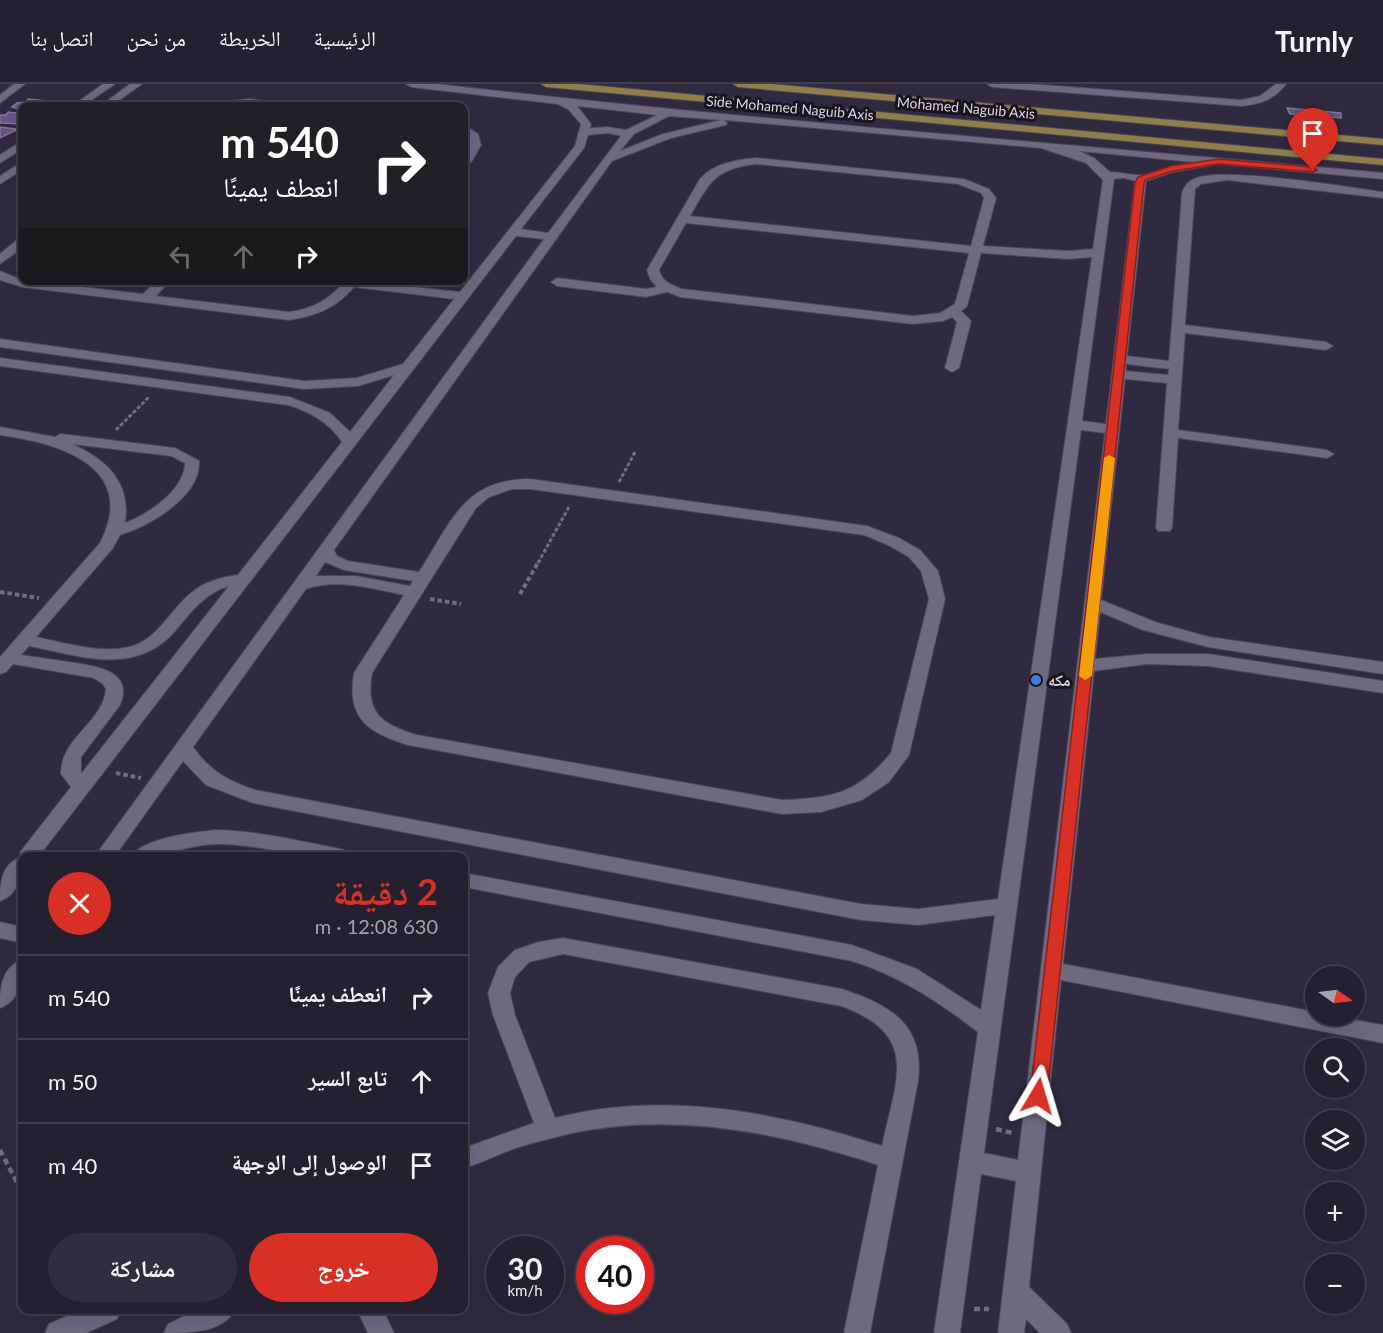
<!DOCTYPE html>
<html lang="ar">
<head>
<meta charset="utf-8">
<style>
  :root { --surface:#242030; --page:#302d3c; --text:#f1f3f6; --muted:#a3a3ab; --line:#413e4c; --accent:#d93025 }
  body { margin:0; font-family:Lato,"Noto Naskh Arabic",sans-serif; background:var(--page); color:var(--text); direction:rtl; height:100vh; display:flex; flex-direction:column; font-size:22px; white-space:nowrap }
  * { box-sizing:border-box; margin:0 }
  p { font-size:20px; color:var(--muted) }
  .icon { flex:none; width:33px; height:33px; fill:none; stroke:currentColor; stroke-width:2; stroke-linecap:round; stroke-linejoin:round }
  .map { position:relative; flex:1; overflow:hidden; direction:ltr }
  .details { position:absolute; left:18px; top:768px; width:450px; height:462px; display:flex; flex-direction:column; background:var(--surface); border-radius:12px; box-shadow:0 6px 24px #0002,0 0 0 2px var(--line); direction:rtl }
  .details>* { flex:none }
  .hud { position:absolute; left:18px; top:18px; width:450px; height:183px; border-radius:12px; box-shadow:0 6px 24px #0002,0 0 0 2px var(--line); direction:rtl; background:#202124; color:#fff; overflow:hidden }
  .needle { width:39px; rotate:104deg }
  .buttons { position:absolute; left:1305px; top:882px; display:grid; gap:12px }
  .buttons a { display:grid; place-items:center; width:60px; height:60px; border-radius:50%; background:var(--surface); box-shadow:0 6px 24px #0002,0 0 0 2px var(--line); font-size:30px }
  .speed { position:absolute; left:486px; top:1152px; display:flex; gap:12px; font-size:30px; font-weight:700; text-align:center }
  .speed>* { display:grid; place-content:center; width:78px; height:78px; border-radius:50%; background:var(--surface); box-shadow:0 6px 24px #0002,0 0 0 2px var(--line); line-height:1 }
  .speed small { font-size:15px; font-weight:400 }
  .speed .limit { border:9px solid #d22; background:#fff; color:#111 }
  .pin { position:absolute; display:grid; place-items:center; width:51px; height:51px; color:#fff; margin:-62px -26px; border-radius:50% 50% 50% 0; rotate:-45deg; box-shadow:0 0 6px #0007 }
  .pin .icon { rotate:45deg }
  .me { position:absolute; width:66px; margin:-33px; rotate:7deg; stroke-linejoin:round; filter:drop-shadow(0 0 4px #0008) }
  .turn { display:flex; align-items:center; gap:21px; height:126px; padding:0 30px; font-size:27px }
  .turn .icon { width:78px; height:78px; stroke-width:2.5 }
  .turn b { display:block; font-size:42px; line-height:51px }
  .lanes { display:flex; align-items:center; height:57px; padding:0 30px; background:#0003; justify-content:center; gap:30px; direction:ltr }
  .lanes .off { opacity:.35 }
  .round { display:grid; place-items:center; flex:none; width:63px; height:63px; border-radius:32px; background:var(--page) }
  .headline { display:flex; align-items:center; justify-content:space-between; height:102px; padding:0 30px }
  h1 { font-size:36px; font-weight:700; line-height:45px; color:var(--accent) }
  .action { display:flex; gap:12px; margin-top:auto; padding:12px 30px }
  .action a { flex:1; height:69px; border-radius:36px; background:var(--accent); color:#fff; font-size:24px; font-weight:700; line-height:69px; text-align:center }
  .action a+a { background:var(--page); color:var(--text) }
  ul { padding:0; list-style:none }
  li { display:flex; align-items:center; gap:18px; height:84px; padding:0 30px; border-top:2px solid var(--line) }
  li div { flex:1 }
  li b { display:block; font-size:22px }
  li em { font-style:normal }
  header { display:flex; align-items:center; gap:36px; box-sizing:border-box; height:84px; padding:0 30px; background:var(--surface); border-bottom:2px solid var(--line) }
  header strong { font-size:28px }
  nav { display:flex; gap:33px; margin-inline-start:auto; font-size:21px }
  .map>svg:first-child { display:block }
</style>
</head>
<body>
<header>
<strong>Turnly</strong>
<nav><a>الرئيسية</a><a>الخريطة</a><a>من نحن</a><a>اتصل بنا</a></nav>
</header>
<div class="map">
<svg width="1383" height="1249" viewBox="0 0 1383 1249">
  <rect width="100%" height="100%" fill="#302a40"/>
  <path fill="#66558d" stroke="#7f7892" stroke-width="1.5" d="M28 15 56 18H58L46 22H22V26L12 23 17 19 26 18Z
    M1287 24 1341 29V34L1290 30Z
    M8 28 22 30V40L0 39V31H6Z
    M0 43 16 45H18L0 54Z"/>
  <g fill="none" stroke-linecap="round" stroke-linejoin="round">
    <g stroke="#4b4558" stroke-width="2">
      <path id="minor" d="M14 0H25L0 19V11Z
        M103 0H115L83 22H72Z
        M130 0H142L111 22H100Z
        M406 0H437C751 36 1068 60 1383 89V95L1219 80 1173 88 1146 97 1127 272 1169 277 1182 109C1184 103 1187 98 1194 95 1220 82 1347 103 1383 108V114L1227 96 1201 100 1195 105 1185 241 1326 258 1333 262 1326 266 1185 249 1178 346 1327 366 1334 370 1327 374 1178 354 1172 444 1170 447H1158L1156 444 1167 299 1125 295 1101 516 1155 538 1209 553 1383 578V590L1208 563 1143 546 1100 528 1095 575 1147 570H1208L1383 597V609L1208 582 1147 580 1094 587 1063 880 1316 928V932H1333L1383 941V959L1061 896 1029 1203 1067 1240 1071 1249H1040L1026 1235 1024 1249H998L1016 1097 981 1090 960 1249H934L978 948C939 918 900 892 852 877L464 803V789L852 861 917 885 981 926 995 831 918 841 861 836 253 719 206 701 183 677 115 772H95L544 155 516 152 39 772H22C22 790 20 810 0 817 0 800 1 781 19 774L21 767 71 703 61 690C60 654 103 639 106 605L103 600 94 594 13 580 6 588 0 590V573L100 459C139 383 60 359 0 351V343L55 353 61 350 175 364 199 377C201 413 149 442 120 451L113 464 36 553C65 559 100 570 129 563 158 556 169 527 191 509 204 498 221 493 238 491L342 358C329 338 310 328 288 321L0 282V274L290 313 330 329 350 348 394 291 358 302 304 305 0 263V255L304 297 357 294 403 280 454 215 354 203C336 224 316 232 289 236L22 203 0 196V187L22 196 143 210 157 196H171L156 212 289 228C313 225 330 215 346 196L460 208 575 62 581 40 569 26 558 20 411 3ZM577 22 657 31 626 46 608 43 590 44 591 40ZM669 32 721 36 663 50 620 67 634 50ZM724 36 1041 64 1086 79 1103 96 1093 165 1069 167 983 162 996 114 989 105 964 95 756 74C736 76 714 79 700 95L647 186 650 195 657 203 646 205 557 194 551 198 557 202 646 213 667 208 680 213 913 240 943 237 952 233 957 238 945 284 952 288 959 284 971 237 961 227 967 222 981 169 1069 175 1092 173 998 815 918 825 861 820 255 706C228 697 210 687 193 663L306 505C338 494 373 505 404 511L354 589C346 635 369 649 408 661L782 730 821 728 862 716 889 698 909 671 945 515 938 487 920 466 899 454 867 442 530 395C463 395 451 439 419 488L348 477 337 472 334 466 612 77 671 54 726 41 727 39ZM608 49 621 52 548 149 521 145 584 64 588 51ZM1079 67 1193 78C1176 81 1160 88 1143 91 1136 92 1120 88 1110 88L1094 74ZM756 80 958 100 981 109 984 114 971 162 690 132C710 98 714 85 756 80ZM1124 94 1135 97 1106 340 1082 337 1114 95ZM686 139 969 169 955 220 940 229 913 232 682 205C672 201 662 198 659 186ZM1126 280 1169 285 1168 291 1126 287ZM1081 346 1105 349 1018 1076 984 1069ZM72 360 171 372 185 379C184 407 148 430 125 439 131 398 107 376 72 360ZM512 405H530L864 451 888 461 909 473 921 487 929 515 891 669C857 710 833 714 782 716L417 651C381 640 365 629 372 589L476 424 489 413ZM325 478 344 486 413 497 410 502 356 492H316ZM229 502 81 690V673L120 621C135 585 93 582 69 578 53 576 37 573 21 571L29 562C80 572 136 593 176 546 192 527 205 509 229 502Z
        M987 0H1031L1241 16 1260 12 1276 0H1286C1274 16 1260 20 1241 22L992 3Z
        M249 15 282 19 287 22H207L212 19Z
        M464 41 478 50 481 61 472 77 464 83C463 70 478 59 464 48Z
        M22 57V65L0 79V71Z
        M22 78V86L0 100V92Z
        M18 155H22V164L0 180V170Z
        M216 746C258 747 299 757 340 765L347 767 350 772C305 777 262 760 218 760 187 760 162 775 132 772 142 754 196 748 216 746Z
        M0 838 22 843V859L0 854Z
        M563 854 842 905C890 921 925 940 918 997L870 1249H844L878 1081C780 1048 671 1027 568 1050 552 1054 535 1058 519 1063 500 1069 482 1079 464 1084V1064L534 1039 493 931 488 909 498 883 515 866 539 858ZM563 870 841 922C921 951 896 995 882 1062 778 1028 664 1006 555 1034L515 931 510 909 515 893 529 878Z
        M22 876C24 894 20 917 0 924 0 905 1 883 22 876Z
        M81 1226H121L117 1235 86 1249H45L49 1240Z
        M197 1226H235C223 1249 188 1249 164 1249L168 1240Z
        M357 1226H383L394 1249H368Z"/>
    </g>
    <g stroke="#4b4558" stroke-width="2">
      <path id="major" d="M541 0H578L1383 75V81L546 3Z
        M733 0H771L1383 55V61L738 3Z"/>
    </g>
    <path stroke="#716c7f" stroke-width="3" stroke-dasharray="4 2" stroke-linecap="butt" d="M116 346 149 313
      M619 398 635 368
      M538 479 570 421"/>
    <path stroke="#716c7f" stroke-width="4" stroke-dasharray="4.5 3" stroke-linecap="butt" d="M0 508 39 514
      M520 510 539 477
      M430 515 461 520
      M116 689 141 694"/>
    <path stroke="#716c7f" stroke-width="4.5" stroke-dasharray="6 4" stroke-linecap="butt" d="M996 1045 1012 1049
      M0 1066 22 1108
      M974 1225H989"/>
    <use href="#minor" fill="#6e6881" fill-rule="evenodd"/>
    <use href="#major" fill="#907e49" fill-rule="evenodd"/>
  </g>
  <path fill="#d93025" stroke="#8d1f18" stroke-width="1.5" d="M1219 75 1313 83 1317 86 1313 88 1219 80 1173 87 1145 96 1144 99 1047 1012 1045 1017 1038 1019 1032 1017 1030 1012 1135 99 1138 93 1171 82Z"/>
  <path fill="#f59e0b" d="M1109 371 1115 374 1092 592 1085 596 1079 592 1104 374Z"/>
  <circle fill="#3f7fe0" stroke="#17141e" stroke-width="2" cx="1036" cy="596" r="6"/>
  <g text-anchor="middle" stroke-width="6" stroke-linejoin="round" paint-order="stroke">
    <g font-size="14" fill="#dcd8e7" stroke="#17141e">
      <text transform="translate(790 24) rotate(5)" y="5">Side Mohamed Naguib Axis</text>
      <text transform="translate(966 24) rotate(5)" y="5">Mohamed Naguib Axis</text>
    </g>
    <g font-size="16" font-weight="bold" fill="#dcd8e7" stroke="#17141e" text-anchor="start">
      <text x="1048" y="602">مكه</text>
    </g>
  </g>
</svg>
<div class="buttons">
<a><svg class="needle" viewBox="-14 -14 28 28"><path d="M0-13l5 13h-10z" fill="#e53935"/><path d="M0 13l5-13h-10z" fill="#a3a3ab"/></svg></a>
<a><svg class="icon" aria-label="search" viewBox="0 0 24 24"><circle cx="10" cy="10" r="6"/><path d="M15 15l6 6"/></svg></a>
<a><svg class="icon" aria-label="layers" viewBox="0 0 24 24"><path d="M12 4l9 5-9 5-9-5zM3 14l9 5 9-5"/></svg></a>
<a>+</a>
<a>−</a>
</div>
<div class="speed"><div>30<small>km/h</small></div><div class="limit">40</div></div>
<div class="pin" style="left:1313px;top:86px;background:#d93025"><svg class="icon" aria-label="arrive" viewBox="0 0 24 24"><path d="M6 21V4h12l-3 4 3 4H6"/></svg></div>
<svg class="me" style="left:1038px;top:1012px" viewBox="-20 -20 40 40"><path d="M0-17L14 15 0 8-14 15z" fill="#d93025" stroke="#fff" stroke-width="4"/></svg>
<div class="hud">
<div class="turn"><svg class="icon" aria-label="right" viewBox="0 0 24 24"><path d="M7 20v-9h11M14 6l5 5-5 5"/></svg><div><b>540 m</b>انعطف يمينًا</div></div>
<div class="lanes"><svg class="icon off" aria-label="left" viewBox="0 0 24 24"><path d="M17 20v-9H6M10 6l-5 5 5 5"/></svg><svg class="icon off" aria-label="ahead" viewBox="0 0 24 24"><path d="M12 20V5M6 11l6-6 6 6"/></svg><svg class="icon" aria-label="right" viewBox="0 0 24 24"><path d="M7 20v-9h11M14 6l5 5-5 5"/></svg></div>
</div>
<section class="details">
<div class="headline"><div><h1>2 دقيقة</h1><p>630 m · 12:08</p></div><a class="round" style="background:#d93025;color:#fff"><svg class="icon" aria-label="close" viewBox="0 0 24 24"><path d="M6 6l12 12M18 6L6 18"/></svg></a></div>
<ul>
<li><svg class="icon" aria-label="right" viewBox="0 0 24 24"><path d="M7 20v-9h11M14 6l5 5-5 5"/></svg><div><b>انعطف يمينًا</b></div><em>540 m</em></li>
<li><svg class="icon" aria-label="ahead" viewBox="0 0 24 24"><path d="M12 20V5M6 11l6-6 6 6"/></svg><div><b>تابع السير</b></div><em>50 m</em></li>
<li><svg class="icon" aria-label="arrive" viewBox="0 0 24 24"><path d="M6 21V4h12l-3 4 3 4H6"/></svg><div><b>الوصول إلى الوجهة</b></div><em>40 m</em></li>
</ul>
<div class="action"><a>خروج</a><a>مشاركة</a></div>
</section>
</div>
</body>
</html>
